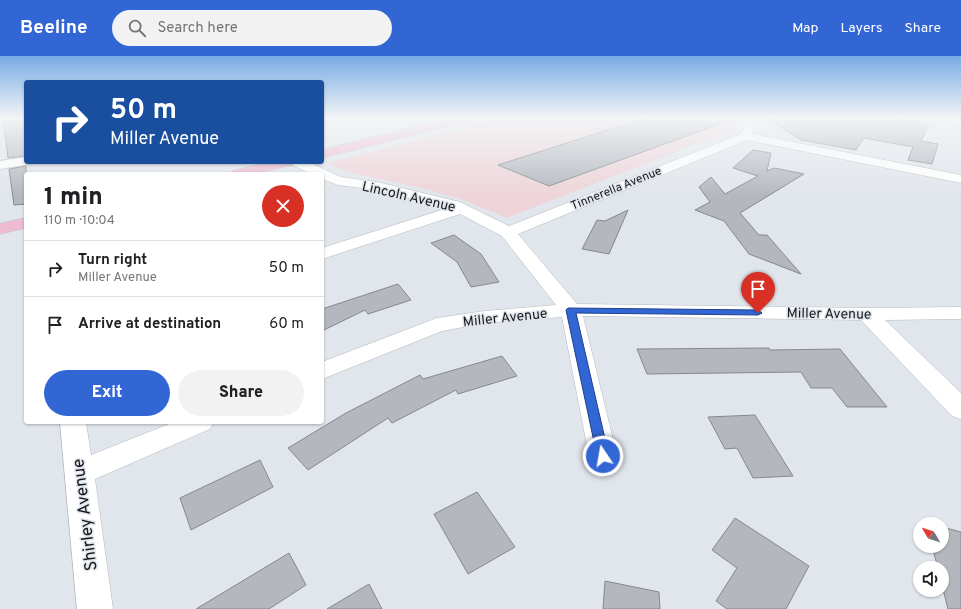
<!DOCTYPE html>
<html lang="en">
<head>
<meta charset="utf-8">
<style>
  :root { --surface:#fff; --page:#f2f2f2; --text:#202124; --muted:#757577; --line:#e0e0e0; --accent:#3266d5 }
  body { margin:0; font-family:Overpass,sans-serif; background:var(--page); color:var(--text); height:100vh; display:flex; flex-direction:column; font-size:15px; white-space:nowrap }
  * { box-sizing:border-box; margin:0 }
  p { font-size:13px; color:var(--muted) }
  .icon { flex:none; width:22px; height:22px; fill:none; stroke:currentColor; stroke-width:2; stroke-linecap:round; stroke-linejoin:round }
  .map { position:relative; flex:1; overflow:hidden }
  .drawer { position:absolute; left:24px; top:116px; width:300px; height:252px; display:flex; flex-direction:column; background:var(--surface); border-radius:4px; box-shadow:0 1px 3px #0004 }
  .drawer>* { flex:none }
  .banner { position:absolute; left:24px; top:24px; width:300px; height:84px; border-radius:4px; box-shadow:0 1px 3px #0004; background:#1a4fa0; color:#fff; overflow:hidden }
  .needle { width:26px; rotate:309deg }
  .controls { position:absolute; left:913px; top:461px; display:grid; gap:8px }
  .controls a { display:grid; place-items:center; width:36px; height:36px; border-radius:50%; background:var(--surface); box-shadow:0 1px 3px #0004; font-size:20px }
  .pin { position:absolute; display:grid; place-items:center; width:34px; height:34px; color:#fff; margin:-41px -17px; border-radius:50% 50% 50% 0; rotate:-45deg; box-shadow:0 0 4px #0007 }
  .pin .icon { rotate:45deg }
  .me { position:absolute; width:44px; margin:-22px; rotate:348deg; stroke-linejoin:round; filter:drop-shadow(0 0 3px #0008) }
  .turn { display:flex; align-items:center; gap:14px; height:84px; padding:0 20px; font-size:18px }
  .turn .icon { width:52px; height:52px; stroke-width:2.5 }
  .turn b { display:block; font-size:28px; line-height:34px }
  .round { display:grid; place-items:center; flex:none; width:42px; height:42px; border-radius:21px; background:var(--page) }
  .summary { display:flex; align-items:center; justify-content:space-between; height:68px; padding:0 20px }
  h1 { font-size:24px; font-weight:800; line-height:30px }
  .primary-button { display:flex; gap:8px; margin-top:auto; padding:8px 20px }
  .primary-button a { flex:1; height:46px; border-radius:24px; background:var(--accent); color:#fff; font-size:16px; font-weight:800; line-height:46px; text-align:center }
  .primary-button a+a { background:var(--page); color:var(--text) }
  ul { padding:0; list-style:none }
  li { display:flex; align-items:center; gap:12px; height:56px; padding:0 20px; border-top:1px solid var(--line) }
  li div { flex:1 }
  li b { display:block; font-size:15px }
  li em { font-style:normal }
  header { display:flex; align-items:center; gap:24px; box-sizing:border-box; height:56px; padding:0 20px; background:var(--accent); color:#fff }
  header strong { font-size:19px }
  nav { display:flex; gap:22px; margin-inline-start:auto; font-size:14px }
  .search { width:280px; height:36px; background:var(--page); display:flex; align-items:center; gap:10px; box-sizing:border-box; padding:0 14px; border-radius:22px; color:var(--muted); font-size:15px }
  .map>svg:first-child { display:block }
</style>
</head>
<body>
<header>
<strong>Beeline</strong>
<div class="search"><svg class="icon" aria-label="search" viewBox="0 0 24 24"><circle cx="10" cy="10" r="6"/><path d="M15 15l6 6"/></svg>Search here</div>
<nav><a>Map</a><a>Layers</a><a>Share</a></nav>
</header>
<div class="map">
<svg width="961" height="553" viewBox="0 0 961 553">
  <rect width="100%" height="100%" fill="#e1e6ec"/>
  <path fill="#eed4d8" d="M506 62H731L734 71 732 74 507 162 461 143 422 132 347 116 328 107Z"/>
  <path fill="#b4b8be" stroke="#84898e" d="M3 62H26V100L8 102Z
    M645 62H728V65L549 130 498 109Z
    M767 62H893L929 68 921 85 938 88 932 108 908 104 913 91 864 82 856 94 801 84Z
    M753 94 771 97 767 115 774 112 804 118 740 157 759 179H767L801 218 749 198 724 165 695 154 710 146 699 131 711 121 725 138 758 120 733 112Z
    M26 110V148L14 149 9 113Z
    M628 154 609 198 582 193 597 164 605 165Z
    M454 179 481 198 499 226 471 231 457 206 431 187Z
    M398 228 411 244 368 258 365 254 322 275V253Z
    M769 292 770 294 840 293 887 351H847L832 332H811L801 316 647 318 637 293Z
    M502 300 517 320 458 338 456 334 392 367 388 362 308 414 288 392 346 357 420 319 423 323Z
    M755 359 793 420 753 422 737 392 725 393 708 361Z
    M260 404 273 431 191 474 180 442Z
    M477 436 515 491 468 518 434 458Z
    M735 462 809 510 786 553H727L716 545 737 512 712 494Z
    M942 471 961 476V553H948L942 529V512H938L932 490H942Z
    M289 497 306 529 269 553H196Z
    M605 525 659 536 660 553H603Z
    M369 528 382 553H327Z"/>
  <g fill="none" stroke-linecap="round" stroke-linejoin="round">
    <g stroke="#b5b9bf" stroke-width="1">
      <path id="minor" d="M739 62H750L755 70 752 78 961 119V127L747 84 518 178 577 248 867 252 961 251V263L885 264 961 337V363L952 360 861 264 583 260 617 400 613 408 603 411 593 408 589 400 562 261 485 267 442 275 322 323V306L437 262 485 255 556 249 502 180 460 158 322 203V192L448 152 377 134 338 129 322 123V118H312L292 109 291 106H308L341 121 377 126 460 146 509 170 741 78 745 70Z
        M939 62H961V68L940 64Z
        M26 101V106H32L31 108 0 113V105Z
        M60 366H86L91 399 174 366H214L210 373 95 423 113 553H77Z"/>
    </g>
    <g stroke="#c2c3c3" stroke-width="1">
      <path id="major" d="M454 62H474L473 64 322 102V94Z
        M271 106H294L293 109 254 118H230L232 115Z
        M26 162V172L0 178V168Z"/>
    </g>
    <use href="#minor" fill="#fff" fill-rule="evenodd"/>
    <use href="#major" fill="#eebbd1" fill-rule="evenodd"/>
  </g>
  <linearGradient id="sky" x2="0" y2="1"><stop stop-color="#77abe4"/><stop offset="0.44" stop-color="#f2f4f6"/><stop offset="1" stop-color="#f2f4f6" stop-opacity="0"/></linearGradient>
  <rect width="961" height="140" fill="url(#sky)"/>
  <path fill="#3266d5" stroke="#20428a" d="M568 252 758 254 762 257 758 259 576 257 609 400 607 404 603 405 599 404 597 400 566 254Z"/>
  <g text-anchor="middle" stroke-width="3" stroke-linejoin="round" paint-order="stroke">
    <g font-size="12" fill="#16181a" stroke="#e1e6ec">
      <text transform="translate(616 132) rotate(-22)" y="4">Tinnerella Avenue</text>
    </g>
    <g font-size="14" fill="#16181a" stroke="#e1e6ec">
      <text transform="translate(409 140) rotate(13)" y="5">Lincoln Avenue</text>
      <text transform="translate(829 257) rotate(1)" y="5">Miller Avenue</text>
      <text transform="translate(505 261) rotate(-6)" y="5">Miller Avenue</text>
    </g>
    <g font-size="17" fill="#16181a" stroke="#e1e6ec">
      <text transform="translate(84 459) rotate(-97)" y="6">Shirley Avenue</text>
    </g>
  </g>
</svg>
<div class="controls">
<a><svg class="needle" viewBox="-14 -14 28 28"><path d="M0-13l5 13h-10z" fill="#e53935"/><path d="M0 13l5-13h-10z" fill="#757577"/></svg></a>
<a><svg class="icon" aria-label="sound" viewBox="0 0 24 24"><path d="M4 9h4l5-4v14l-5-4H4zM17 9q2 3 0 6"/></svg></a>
</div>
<div class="pin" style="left:758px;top:257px;background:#d93025"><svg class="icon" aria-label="arrive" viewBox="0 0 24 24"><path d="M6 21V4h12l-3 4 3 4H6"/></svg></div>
<svg class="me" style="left:603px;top:400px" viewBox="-20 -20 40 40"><circle r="17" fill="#3266d5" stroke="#fff" stroke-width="3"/><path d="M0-11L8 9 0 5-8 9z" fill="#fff"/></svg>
<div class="banner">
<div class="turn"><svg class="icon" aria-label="right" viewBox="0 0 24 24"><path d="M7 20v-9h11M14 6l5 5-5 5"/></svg><div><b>50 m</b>Miller Avenue</div></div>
</div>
<section class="drawer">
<div class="summary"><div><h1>1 min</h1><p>110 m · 10:04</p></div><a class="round" style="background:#d93025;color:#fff"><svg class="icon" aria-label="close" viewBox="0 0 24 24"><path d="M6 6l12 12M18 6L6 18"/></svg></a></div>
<ul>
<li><svg class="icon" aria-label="right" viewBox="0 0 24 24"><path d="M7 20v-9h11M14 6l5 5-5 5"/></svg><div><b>Turn right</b><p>Miller Avenue</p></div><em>50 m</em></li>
<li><svg class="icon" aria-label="arrive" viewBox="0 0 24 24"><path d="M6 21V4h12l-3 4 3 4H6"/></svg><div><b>Arrive at destination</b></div><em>60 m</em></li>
</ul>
<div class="primary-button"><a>Exit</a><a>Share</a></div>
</section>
</div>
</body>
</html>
